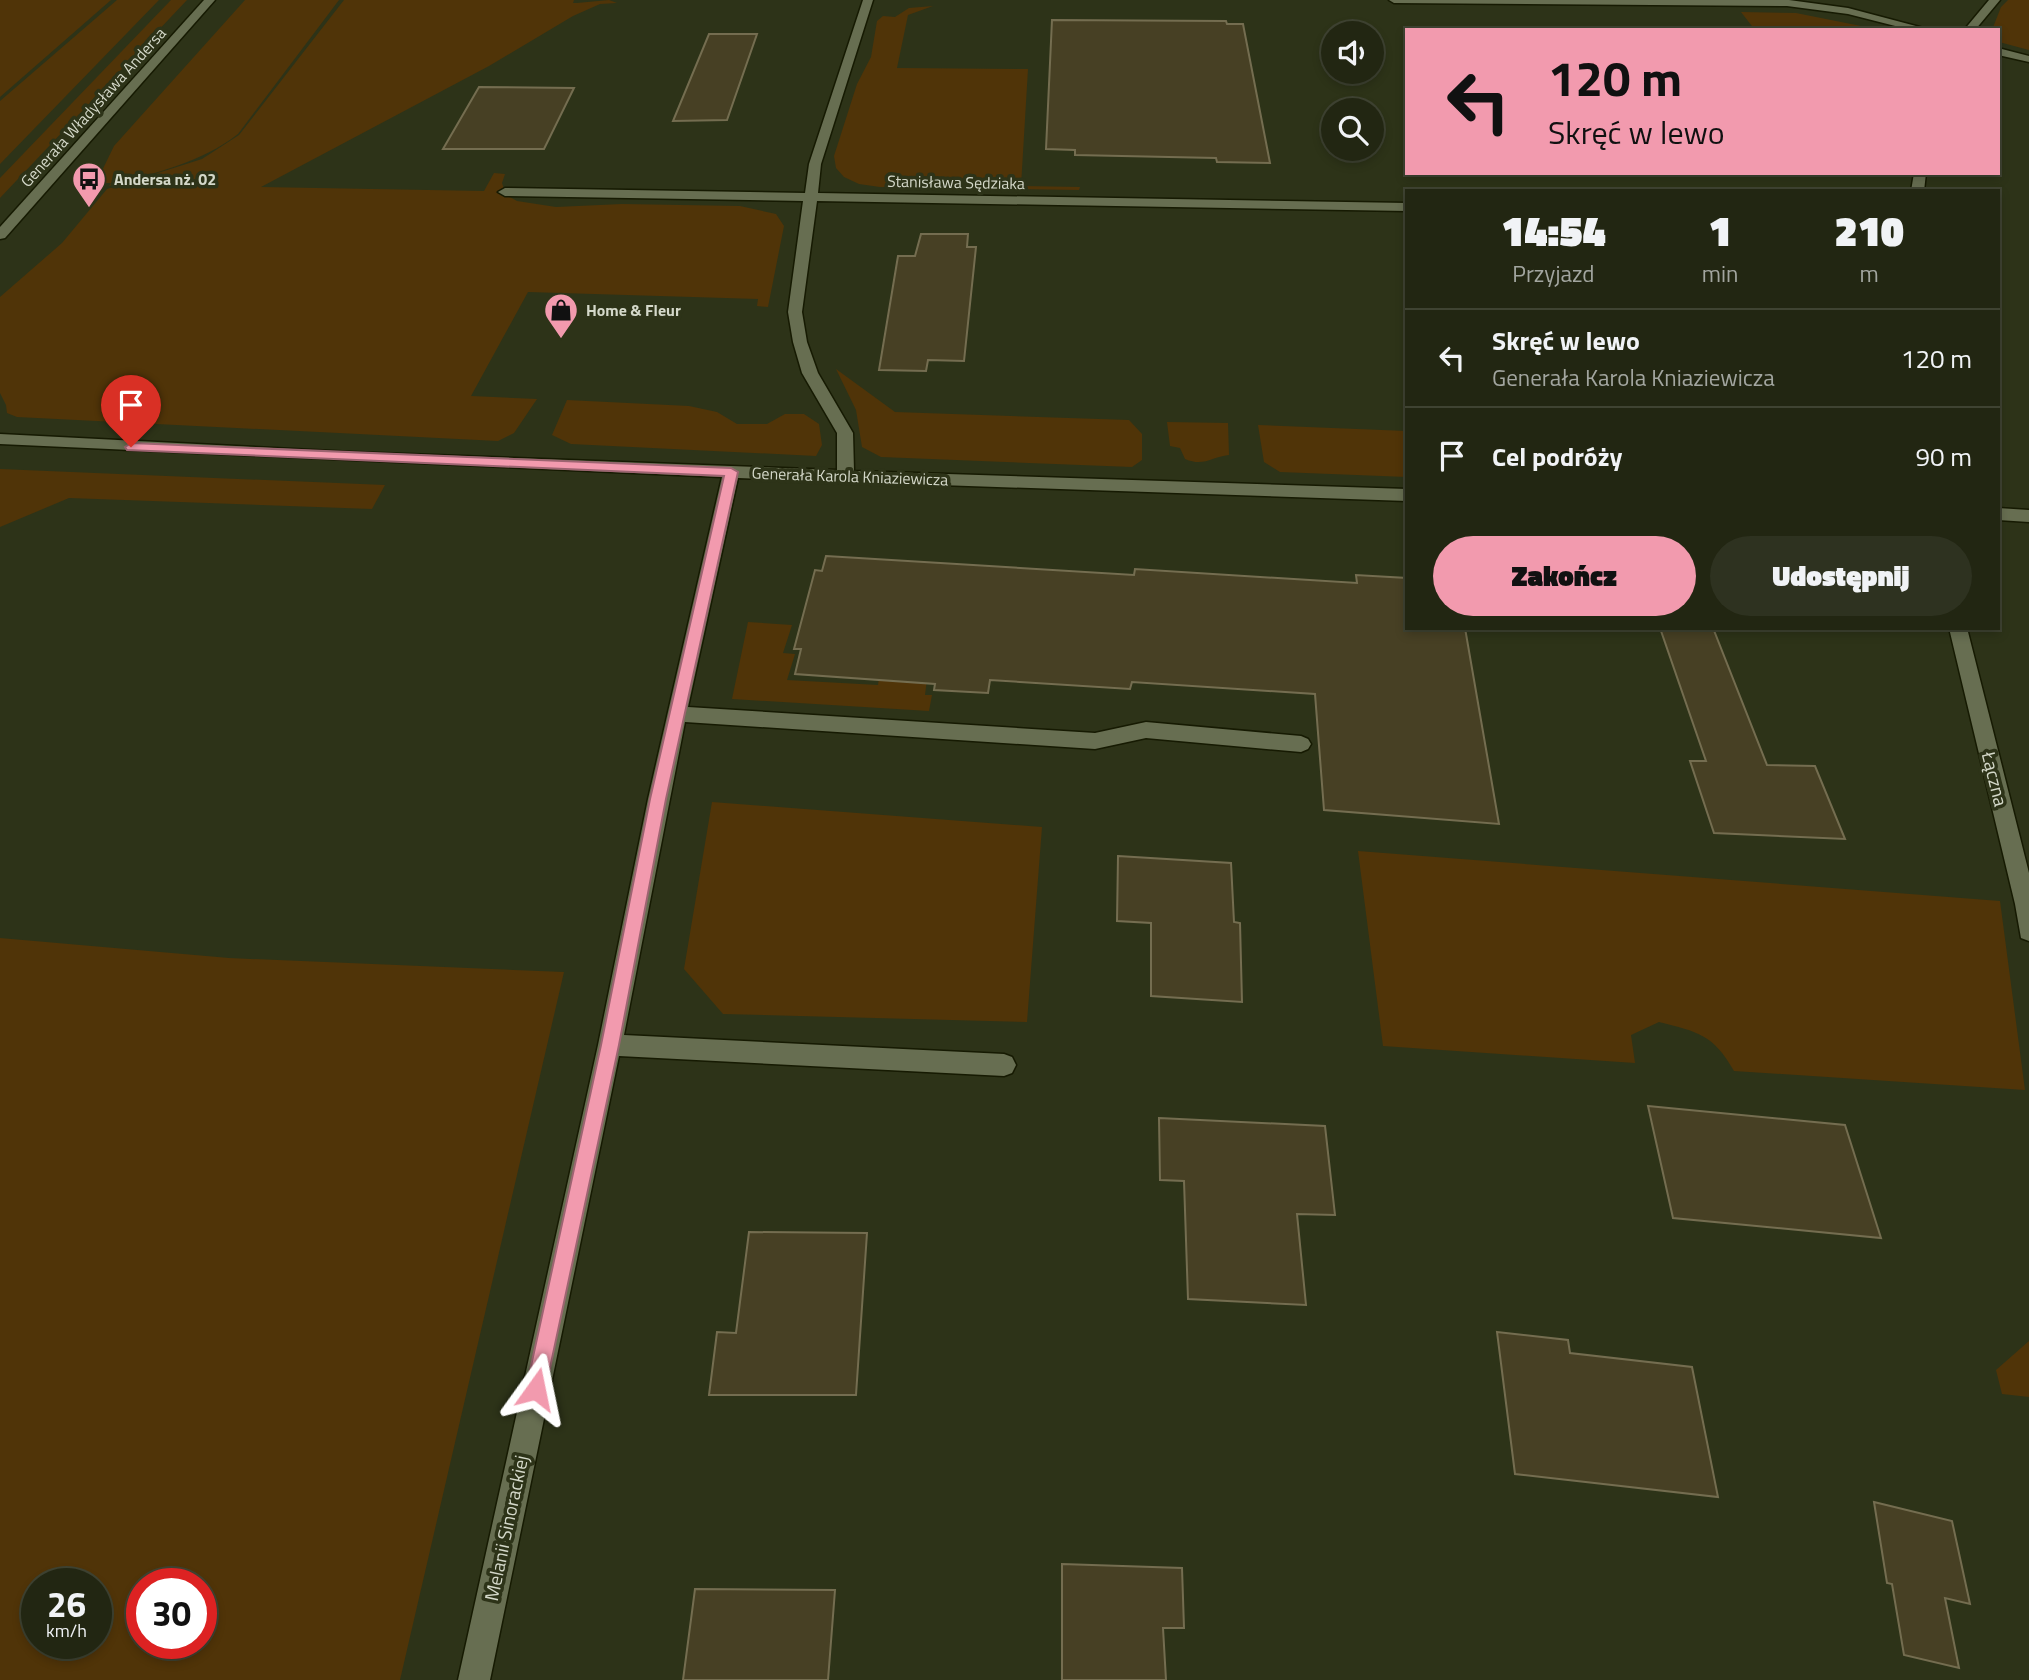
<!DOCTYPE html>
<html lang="pl">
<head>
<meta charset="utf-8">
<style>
  :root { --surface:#222612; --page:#2e3220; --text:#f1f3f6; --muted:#a2a59f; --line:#3f4332; --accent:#f29aae }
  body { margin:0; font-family:"Titillium Web",sans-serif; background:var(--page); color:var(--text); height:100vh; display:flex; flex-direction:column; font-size:26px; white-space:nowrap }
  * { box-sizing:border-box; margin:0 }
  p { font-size:23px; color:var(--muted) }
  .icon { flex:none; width:38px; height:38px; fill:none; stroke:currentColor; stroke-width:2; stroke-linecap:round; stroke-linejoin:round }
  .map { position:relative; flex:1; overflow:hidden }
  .details { position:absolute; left:1405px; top:189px; width:595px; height:441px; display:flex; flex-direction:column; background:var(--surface); border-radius:0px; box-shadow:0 4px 10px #0003,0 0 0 2px var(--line) }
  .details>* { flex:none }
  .banner { position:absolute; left:1405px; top:28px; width:595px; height:147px; border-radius:0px; box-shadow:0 4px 10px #0003,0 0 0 2px var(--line); background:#f29aae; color:#111; overflow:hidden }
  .controls { position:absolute; left:1321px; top:21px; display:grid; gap:14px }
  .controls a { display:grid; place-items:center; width:63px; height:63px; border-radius:50%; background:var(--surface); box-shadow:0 4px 10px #0003,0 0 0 2px var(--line); font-size:35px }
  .speed { position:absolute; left:21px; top:1568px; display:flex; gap:14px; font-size:35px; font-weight:700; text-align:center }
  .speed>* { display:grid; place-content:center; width:91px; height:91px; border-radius:50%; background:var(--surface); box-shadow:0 4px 10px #0003,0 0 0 2px var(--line); line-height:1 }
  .speed small { font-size:18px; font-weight:400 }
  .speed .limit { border:10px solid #d22; background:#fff; color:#111 }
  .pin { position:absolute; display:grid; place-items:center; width:60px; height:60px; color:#fff; margin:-72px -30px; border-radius:50% 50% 50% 0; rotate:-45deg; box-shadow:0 0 7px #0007 }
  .pin .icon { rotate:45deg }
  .me { position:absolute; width:77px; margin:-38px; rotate:12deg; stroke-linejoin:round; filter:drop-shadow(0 0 5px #0008) }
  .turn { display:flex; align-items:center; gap:24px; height:147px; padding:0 28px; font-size:32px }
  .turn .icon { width:91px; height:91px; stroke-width:2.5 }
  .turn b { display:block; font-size:49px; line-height:60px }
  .eta { display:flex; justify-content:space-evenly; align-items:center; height:119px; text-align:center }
  .eta b { font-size:42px; font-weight:800; line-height:49px }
  .button { display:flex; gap:14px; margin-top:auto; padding:14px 28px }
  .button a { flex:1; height:80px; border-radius:42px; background:var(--accent); color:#111; font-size:28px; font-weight:800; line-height:80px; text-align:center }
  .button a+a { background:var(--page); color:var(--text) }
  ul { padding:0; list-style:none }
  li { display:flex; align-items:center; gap:21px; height:98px; padding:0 28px; border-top:2px solid var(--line) }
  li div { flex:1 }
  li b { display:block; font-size:26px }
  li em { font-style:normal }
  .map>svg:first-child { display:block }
</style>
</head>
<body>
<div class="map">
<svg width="2029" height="1680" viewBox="0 0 2029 1680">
  <rect width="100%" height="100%" fill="#2d3318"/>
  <path fill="#503408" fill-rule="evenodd" d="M0 0H111L0 97Z
    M117 0H159L0 164V101Z
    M171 0H187L0 198V178Z
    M245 0H339L238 134C201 163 154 173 109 186L111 183H96L114 146Z
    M344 0H574L573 3H577L609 0 617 3 600 4 573 16 489 66 261 187 484 191 494 173 505 174 502 183 506 195 517 201 556 207 622 204 740 206 776 214 784 226 768 307 757 306 758 299 528 292 471 396 537 399 514 433 498 441 17 417 7 413 6 405 0 393V297L62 243 107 189 202 159 239 135Z
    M2008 0H2029V50L1999 42 1998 30H1992L2001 7Z
    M933 6 908 15 897 68 1028 69 1021 186 1080 187 1079 190 880 187 859 184 844 177 836 168 834 156 857 84 871 57 877 21 883 16 895 17 909 8Z
    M1741 12 1796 13 1881 30H1755Z
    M836 369 895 412 1129 420 1142 434V460L1132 467 881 457 862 447 856 410Z
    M567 400 689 406 717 412 737 424H767L785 414H804L819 424 822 445 816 456 571 444 552 435Z
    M1167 422 1228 423 1229 455C1211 457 1204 467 1185 459L1180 448 1170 446Z
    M1258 425 1407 431V477L1280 472 1264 462Z
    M0 469 385 485 372 509 69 498 0 527Z
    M748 622 792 625 783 653 795 654 787 680 878 685 879 678 927 679 925 695H932L929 711 732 699Z
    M712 802 1042 827 1027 1022 723 1014 684 969Z
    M1358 851 2000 901 2025 1090 1734 1071C1713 1034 1698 1032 1659 1022L1631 1035 1635 1063 1383 1046Z
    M0 938 229 958 564 972 400 1680H0ZM37 1584H96V1643H37ZM142 1584H201V1643H142Z
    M2029 1341V1397L2002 1394 1996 1370Z"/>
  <path fill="#474024" stroke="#746d50" stroke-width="2" d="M1052 20 1226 21 1227 24H1243L1270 163 1217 162 1216 158 1075 155V150L1046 149Z
    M709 34H757L727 120 673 121Z
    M479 87 574 88 544 149H443Z
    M921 234H968L967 247H976L964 361 928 360 926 371 879 370 898 256H915Z
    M826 556 1134 575 1135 569 1357 583 1356 575 1407 578V628H1465L1499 824 1324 810 1315 694 1132 682 1130 689 990 680 988 693 934 690 935 684 795 674 801 649H794L815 570 822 571Z
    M1660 628H1713L1767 765 1815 766 1845 839 1714 833 1690 761H1706Z
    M1118 856 1231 863 1234 922 1240 923 1242 1002 1151 996V923L1117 921Z
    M1648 1106 1845 1125 1881 1238 1673 1218Z
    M1159 1118 1325 1126 1335 1215 1297 1214 1306 1305 1188 1299 1184 1181 1160 1180Z
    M749 1232 867 1233 856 1395H709L717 1332 736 1333Z
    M1497 1332 1568 1340 1570 1353 1692 1367 1718 1497 1515 1474Z
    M1874 1502 1952 1521 1970 1604 1945 1598 1959 1668 1904 1655 1892 1584 1887 1583Z
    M1062 1564 1182 1568 1184 1628H1163L1166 1680H1062Z
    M695 1589 835 1590 828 1680H683Z"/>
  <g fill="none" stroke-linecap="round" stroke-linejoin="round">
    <g stroke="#161a02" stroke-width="3">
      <path id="street" d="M863 0H873L821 164 818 193 1407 203V211L817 201 802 312 807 342 818 373 853 433 854 471 1407 489V501L738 478 688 707 1095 733 1146 722 1301 736 1308 739 1311 744 1308 749 1301 752 1146 738 1095 749 685 722 624 1035 1004 1054 1012 1057 1016 1065 1012 1073 1004 1076 619 1056 490 1680H458L598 1045 648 799 722 477 0 444V434L352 452 837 470V433L802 373 793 342 788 312 803 201 505 196 498 192 505 188 805 193 809 164Z
        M1389 0H1789L1848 8 1931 30H1911L1848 14 1787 6 1394 3Z
        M1989 0H2000L1975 30H1964Z
        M1998 48 2029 56V62L1998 55Z
        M1914 173H1926L1924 191H1911Z
        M1998 508 2029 510V522L1998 520Z
        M1949 628H1967L2029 873V941L2021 938 2015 904Z"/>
    </g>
    <g stroke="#161a02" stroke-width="3">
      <path id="secondary" d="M204 0H215L5 238 0 239V227Z"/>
    </g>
    <use href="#street" fill="#676e51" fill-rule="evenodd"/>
    <use href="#secondary" fill="#676e51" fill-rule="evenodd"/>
  </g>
  <path fill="#f29aae" stroke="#9d6471" stroke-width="2" d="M131 443 731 468 738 472 666 799 619 1045 544 1396 536 1399 529 1396 526 1389 601 1045 650 799 724 476 127 450 125 447Z"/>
  <defs>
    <g id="bus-pin" transform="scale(1.75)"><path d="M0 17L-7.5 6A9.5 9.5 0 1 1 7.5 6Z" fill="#f29aae" stroke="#2d3318"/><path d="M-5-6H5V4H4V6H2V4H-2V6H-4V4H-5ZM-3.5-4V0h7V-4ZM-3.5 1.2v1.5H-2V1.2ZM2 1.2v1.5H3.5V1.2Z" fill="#111"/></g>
    <g id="shop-pin" transform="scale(1.75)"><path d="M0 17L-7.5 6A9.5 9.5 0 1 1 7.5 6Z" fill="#f29aae" stroke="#2d3318"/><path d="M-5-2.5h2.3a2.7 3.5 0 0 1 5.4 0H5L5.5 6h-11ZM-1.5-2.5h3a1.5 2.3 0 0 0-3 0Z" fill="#111"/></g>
  </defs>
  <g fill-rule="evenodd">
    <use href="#bus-pin" x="89" y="179"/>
    <use href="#shop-pin" x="561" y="310"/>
  </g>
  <g text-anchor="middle" stroke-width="7" stroke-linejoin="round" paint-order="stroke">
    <g font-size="16" fill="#d4d8c9" stroke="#2d3318">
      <text transform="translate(93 107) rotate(-48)" y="6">Generała Władysława Andersa</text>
      <text transform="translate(956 182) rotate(1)" y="6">Stanisława Sędziaka</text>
      <text transform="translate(850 476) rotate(2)" y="6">Generała Karola Kniaziewicza</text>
    </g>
    <g font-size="16" font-weight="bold" fill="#d4d8c9" stroke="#2d3318" text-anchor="start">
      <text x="114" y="185">Andersa nż. 02</text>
      <text x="586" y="316">Home &amp; Fleur</text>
    </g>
    <g font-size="19" fill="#d4d8c9" stroke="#2d3318">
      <text transform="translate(1995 779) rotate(76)" y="7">Łączna</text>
      <text transform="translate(506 1528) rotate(-78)" y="7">Melanii Sinorackiej</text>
    </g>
  </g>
</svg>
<div class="controls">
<a><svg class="icon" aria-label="sound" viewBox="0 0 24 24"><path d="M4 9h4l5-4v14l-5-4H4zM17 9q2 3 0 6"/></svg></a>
<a><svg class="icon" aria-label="search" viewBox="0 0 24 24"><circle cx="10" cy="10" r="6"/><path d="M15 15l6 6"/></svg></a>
</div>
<div class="speed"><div>26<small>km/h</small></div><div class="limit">30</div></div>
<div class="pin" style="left:131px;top:447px;background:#d93025"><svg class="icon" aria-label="arrive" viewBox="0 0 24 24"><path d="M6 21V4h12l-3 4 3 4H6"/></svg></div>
<svg class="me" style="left:536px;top:1389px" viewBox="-20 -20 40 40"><path d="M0-17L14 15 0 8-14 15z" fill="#f29aae" stroke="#fff" stroke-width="4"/></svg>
<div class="banner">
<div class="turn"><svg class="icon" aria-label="left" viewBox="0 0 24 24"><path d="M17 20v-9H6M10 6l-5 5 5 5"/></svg><div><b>120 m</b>Skręć w lewo</div></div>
</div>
<section class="details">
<div class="eta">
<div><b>14:54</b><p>Przyjazd</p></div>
<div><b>1</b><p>min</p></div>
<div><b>210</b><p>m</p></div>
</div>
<ul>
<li><svg class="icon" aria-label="left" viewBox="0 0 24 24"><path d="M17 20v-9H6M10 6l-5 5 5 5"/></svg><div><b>Skręć w lewo</b><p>Generała Karola Kniaziewicza</p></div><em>120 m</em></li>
<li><svg class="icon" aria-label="arrive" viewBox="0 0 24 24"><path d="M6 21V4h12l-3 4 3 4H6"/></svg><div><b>Cel podróży</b></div><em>90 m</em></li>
</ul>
<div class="button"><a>Zakończ</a><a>Udostępnij</a></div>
</section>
</div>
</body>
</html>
